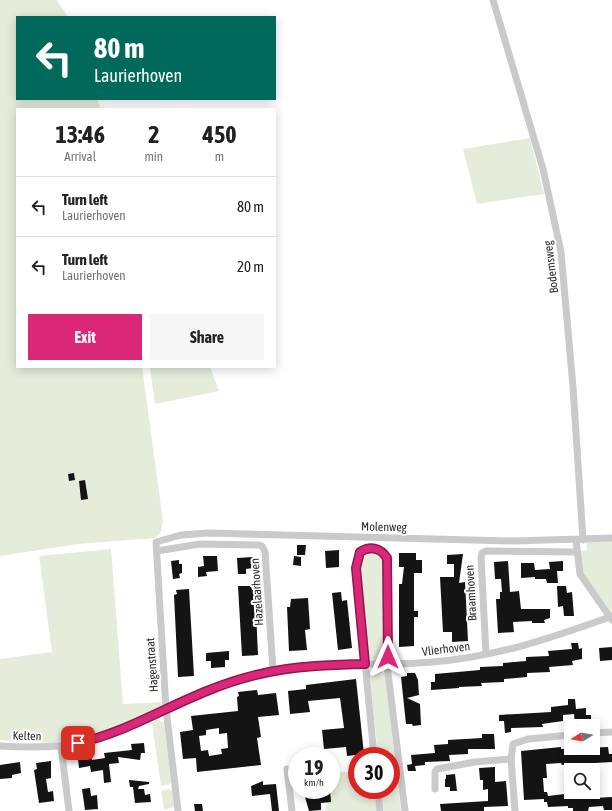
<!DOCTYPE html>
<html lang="en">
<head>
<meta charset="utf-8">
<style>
  :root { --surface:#fff; --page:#f6f6f6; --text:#202124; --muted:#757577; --line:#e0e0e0; --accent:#db2777 }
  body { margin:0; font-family:"Asap Condensed",sans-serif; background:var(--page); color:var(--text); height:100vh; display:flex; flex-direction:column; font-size:15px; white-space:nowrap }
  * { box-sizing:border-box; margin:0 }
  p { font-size:13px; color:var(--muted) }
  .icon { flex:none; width:22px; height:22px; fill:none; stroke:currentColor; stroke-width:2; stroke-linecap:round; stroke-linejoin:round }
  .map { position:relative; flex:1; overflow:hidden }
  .side { position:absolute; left:16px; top:108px; width:260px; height:260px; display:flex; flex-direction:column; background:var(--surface); border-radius:0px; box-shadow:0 2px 10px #0003 }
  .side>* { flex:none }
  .banner { position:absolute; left:16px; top:16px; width:260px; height:84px; border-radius:0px; box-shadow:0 2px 10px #0003; background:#00695c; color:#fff; overflow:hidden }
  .needle { width:26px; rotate:259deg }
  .controls { position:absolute; left:564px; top:719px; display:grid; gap:8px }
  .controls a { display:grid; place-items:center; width:36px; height:36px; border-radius:0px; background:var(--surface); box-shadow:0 2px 10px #0003; font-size:20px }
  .speed { position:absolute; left:288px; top:747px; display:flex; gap:8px; font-size:20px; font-weight:700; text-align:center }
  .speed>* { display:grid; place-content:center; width:52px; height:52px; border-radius:50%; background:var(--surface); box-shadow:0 2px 10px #0003; line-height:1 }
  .speed small { font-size:10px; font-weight:400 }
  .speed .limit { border:6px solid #d22; background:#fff; color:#111 }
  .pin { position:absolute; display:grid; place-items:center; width:34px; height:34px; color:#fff; margin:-17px; border-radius:8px; box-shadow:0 2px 6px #0006 }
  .me { position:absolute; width:44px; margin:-22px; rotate:0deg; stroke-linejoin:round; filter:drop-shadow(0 0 3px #0008) }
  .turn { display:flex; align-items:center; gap:14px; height:84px; padding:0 12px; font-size:18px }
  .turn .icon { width:52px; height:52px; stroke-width:2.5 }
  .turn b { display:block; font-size:28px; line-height:34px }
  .eta { display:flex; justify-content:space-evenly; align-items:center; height:68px; text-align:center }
  .eta b { font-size:24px; font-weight:700; line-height:28px }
  .action { display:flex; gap:8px; margin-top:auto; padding:8px 12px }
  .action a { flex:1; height:46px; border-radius:0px; background:var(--accent); color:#fff; font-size:16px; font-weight:700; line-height:46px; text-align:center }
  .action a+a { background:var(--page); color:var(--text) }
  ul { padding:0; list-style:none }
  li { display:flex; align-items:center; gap:12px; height:60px; padding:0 12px; border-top:1px solid var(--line) }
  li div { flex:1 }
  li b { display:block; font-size:15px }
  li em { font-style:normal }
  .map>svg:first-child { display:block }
</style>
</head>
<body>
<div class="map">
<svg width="612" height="811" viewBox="0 0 612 811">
  <rect width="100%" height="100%" fill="#fff"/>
  <path fill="#e5ecda" d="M0 0H57L68 17H17V99H97L101 109H17V367H142L163 521 161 532 155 538 78 544 0 556Z
    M530 138 544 194 477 204 463 149Z
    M145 367H210L219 391 155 404 150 368Z
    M612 541V613L582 572 580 551 587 550 586 542Z
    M111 549 123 704 161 702 162 706 115 729 64 740 53 743 0 740V659L52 652 39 556Z
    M369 552H375L383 561 385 655 379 661 370 659 368 656 359 562 361 557Z
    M377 669 382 671 385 675 401 811H384L382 790H391V756H378L370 677 372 671Z
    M157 719 164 723 171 782 169 785 161 786 152 723Z
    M334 772H357V790H374L377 811H325Z
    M169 789 172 791 174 807 164 810 161 791Z"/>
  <path fill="#141414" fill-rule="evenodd" d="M74 473 75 480 69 481 68 474Z
    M85 480 88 499 81 500 79 481Z
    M297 545H306L305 555H297Z
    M339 550V567L326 568 325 551Z
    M399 553H416V560H422V573H414V611H418V617H414V646L399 647V584H402L404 567H399Z
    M463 554 459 583 465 582 468 641 452 642V632H443L440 577H454V564H447V555Z
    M203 556H217L218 571 206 572 207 576 198 577V567L204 566Z
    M294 556 301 557V566L293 565Z
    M253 557V568L246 569V574H238L237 558Z
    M179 560V564H182V573L179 574 180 578 173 579 171 561Z
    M508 561 510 592 519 591 521 609H550V618L544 620 545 623H532V621L513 622 514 632 498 633 496 599H500V592H502L501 579H495L494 562Z
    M563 561V571H557L558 583H547L546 579H535V577L521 578V563H534L535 570 550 569 549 562Z
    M238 586H251L252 590H255L258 655 242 656Z
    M557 586H566L567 593 572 592 574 616H564L563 606 558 607Z
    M189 589 194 676 178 677 174 595 177 594 176 590Z
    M341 592 342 601 347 600 352 648 338 650 332 593Z
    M308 598 310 629 305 630 307 650 289 651 287 607H290L291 599Z
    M571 643H578L579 649 582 648V659L572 661 573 665 549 667 550 672 527 673V677L504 679V682L481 683 482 686 459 687V688L431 690V682H435V674L480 670V667L503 666V663L526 661V657L549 656 548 651 572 649Z
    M612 647V660L600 661 599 648Z
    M229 651V660H225V667L211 668V661H206V653Z
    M407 673H415L418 680 419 695 407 698 420 704 421 725 413 726 412 724H406L401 677 407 676Z
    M356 679 364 754 347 756 346 747 324 749 322 730 344 728 340 698 308 701 310 712 290 714 288 691 306 689V685Z
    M257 690 258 695 276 693 279 715 258 717 261 737 257 738 261 765 197 772 196 758 183 759 180 732 193 730 191 716 238 711 237 697 239 696 238 692ZM219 728V734L227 733 228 748 221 749 222 754 209 756 208 750 201 751 199 736 206 735V730Z
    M568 699H575L576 709 586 708V715H591V723L575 725 574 714 563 715V721L542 724 543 727 511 728V732L505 733 504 721H499V715L551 712V707L568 705Z
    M482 734H494L495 749H468V754L449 755 450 761 425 762V765L415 766 416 771H408L407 765 412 764 411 755 435 753 434 745 448 744V740L482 738Z
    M144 743 145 753H141L140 760 118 757 119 763 109 764 111 782 104 783 103 770 91 772 90 766 79 768 78 758 91 756 92 760 105 758 104 753 132 750 131 744Z
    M561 747V749L608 747 609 754H612V762L562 765 561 763 546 764 547 778H543L544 792H547L548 796 573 793V798L587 797 586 792H594V798L612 797V810H604L603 806 589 807 588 811H573V808H568V806L548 807 547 802H544V799L524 800 521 751Z
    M51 761V778L46 779 48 792 53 791 54 801 39 803 34 770 37 769 36 763Z
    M20 762 21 773 12 775V778L0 779V765Z
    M495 767V782L506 781 508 806 484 807V811H441L440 804 488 801V789L483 790V780H480L479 768Z
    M455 774 457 791H450V787H445V779H446V775Z
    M129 780 149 782V784L139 786 138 789H144L145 795 150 794 151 802 135 803 133 787H130Z
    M263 781V785L276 784 279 811H272L270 794 252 796 251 786Z
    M90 788 91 796 97 795 98 809 85 810 82 789Z
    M303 790H330L331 802 321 803V810L309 811Z
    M194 804H202L203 811H195Z"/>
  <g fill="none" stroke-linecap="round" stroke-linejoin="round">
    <path stroke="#cacaca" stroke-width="7" d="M493 0 543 169 561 252 573 387 583 540
      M576 540 580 574 612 620
      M157 551 200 544 259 545 262 546 265 552 273 670
      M486 654 481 558 482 553 486 551 577 552
      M593 733 612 732
      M0 746C32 748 63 748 94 740 125 732 153 715 181 702 210 688 240 677 271 671 324 659 379 667 432 662 496 657 551 638 610 617
      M61 746 69 811
      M374 756 356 568 360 552C370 546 380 547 387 558V665L405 811
      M287 769 292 811
      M435 789V772L437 769 475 762 511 759
      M378 790 380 811
      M178 811 166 709 156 542 181 535 208 533 514 541 612 538
      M515 811 511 759 513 744 528 739 571 735"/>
  </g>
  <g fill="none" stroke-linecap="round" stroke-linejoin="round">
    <g stroke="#8e194d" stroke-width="10">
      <path id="route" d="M78 743C124 733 164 708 207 691 263 668 306 665 365 664L356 568 360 552C370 546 380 547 387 558L388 657"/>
    </g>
    <use href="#route" stroke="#db2777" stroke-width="7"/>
  </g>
  <g text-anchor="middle" stroke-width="4" stroke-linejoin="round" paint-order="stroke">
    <g font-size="12" fill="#2d2d2d" stroke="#fff">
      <text transform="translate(551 267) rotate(-97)" y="4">Bodemsweg</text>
      <text transform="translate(384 527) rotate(1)" y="4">Molenweg</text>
      <text transform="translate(257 592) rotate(-94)" y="4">Hazelaarhoven</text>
      <text transform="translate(471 593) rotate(-93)" y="4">Braamhoven</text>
      <text transform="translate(446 649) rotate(-7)" y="4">Vlierhoven</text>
      <text transform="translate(152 665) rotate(-94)" y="4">Hagenstraat</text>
      <text transform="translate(27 736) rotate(2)" y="4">Kelten</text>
    </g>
  </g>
</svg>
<div class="controls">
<a><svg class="needle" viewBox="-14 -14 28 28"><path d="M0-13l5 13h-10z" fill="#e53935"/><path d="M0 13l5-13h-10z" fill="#757577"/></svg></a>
<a><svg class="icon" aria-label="search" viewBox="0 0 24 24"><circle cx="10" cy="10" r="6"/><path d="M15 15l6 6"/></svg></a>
</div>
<div class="speed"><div>19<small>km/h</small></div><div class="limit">30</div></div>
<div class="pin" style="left:78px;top:743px;background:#d93025"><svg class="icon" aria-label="arrive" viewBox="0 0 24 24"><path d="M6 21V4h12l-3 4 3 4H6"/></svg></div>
<svg class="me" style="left:388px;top:657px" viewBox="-20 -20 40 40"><path d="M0-17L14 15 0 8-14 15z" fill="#db2777" stroke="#fff" stroke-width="4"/></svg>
<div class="banner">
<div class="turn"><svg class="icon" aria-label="left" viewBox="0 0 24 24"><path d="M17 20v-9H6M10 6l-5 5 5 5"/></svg><div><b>80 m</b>Laurierhoven</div></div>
</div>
<section class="side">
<div class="eta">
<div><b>13:46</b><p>Arrival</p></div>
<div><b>2</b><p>min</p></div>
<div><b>450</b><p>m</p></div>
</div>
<ul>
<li><svg class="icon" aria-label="left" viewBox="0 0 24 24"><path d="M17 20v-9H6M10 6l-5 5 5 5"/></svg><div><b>Turn left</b><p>Laurierhoven</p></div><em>80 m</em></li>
<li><svg class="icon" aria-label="left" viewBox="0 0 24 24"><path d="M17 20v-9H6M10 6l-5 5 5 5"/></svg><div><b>Turn left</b><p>Laurierhoven</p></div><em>20 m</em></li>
</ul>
<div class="action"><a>Exit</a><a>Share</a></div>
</section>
</div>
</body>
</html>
